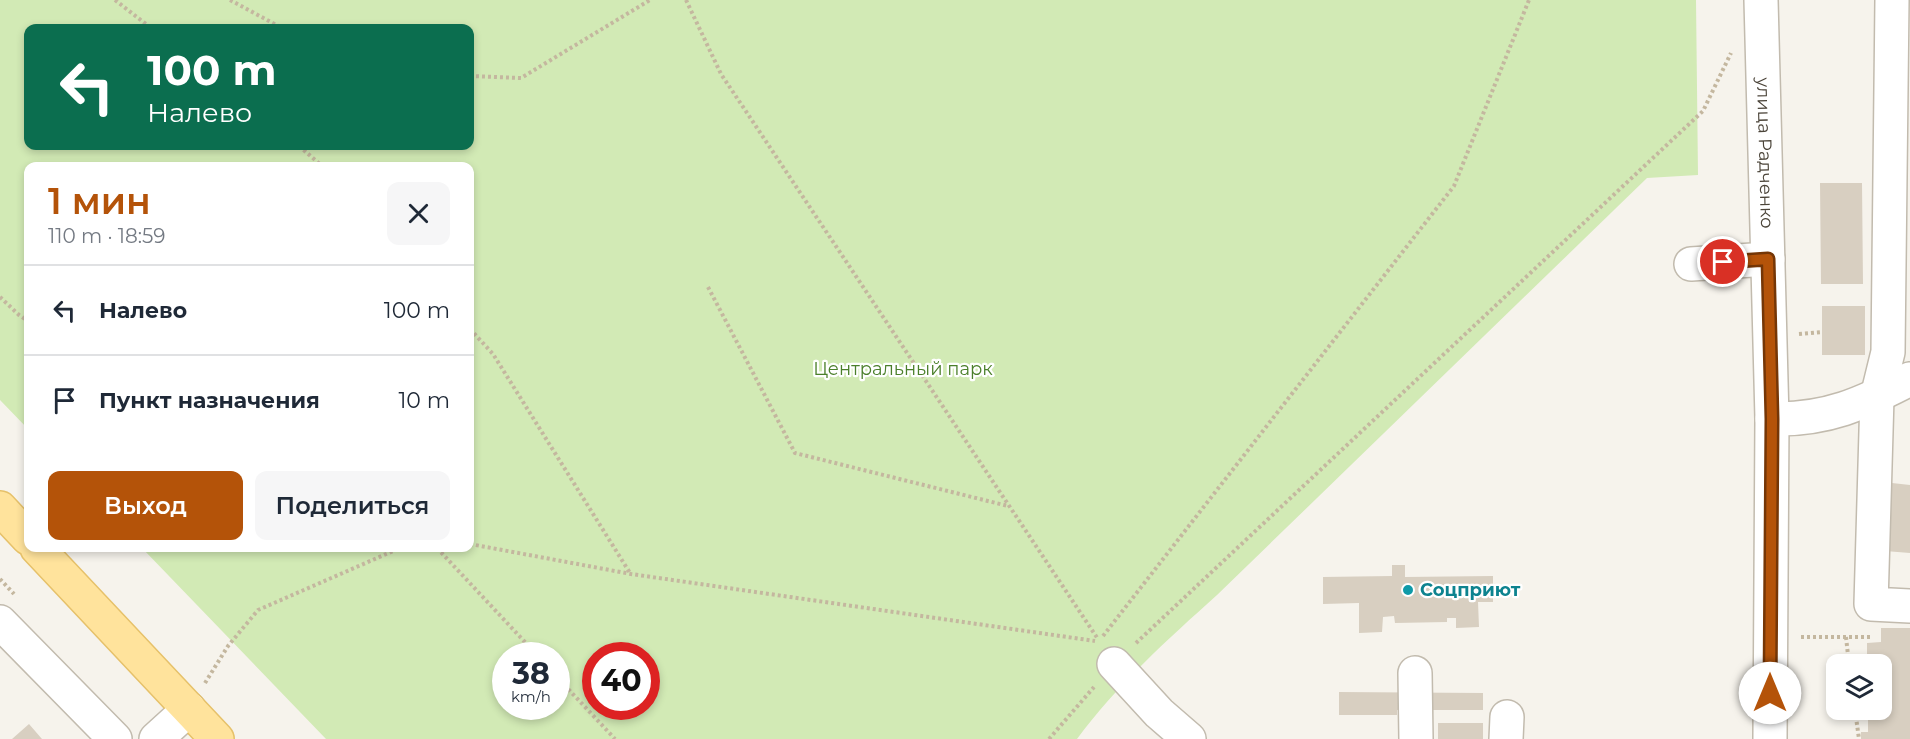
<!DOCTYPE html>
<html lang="ru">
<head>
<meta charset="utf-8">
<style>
  :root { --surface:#fff; --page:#f6f6f7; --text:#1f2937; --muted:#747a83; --line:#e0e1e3; --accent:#b45309 }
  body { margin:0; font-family:Montserrat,sans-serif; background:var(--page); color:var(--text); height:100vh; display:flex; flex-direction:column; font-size:22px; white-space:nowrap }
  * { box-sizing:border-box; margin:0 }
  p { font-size:20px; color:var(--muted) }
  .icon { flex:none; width:33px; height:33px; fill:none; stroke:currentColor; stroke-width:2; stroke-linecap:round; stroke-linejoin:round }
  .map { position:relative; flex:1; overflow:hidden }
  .panel { position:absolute; left:24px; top:162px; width:450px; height:390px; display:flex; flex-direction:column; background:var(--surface); border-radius:12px; box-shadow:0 3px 9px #0003 }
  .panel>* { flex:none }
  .guide { position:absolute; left:24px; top:24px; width:450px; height:126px; border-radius:12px; box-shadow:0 3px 9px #0003; background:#0b6e4f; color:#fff; overflow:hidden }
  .tools { position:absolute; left:1826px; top:654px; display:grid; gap:12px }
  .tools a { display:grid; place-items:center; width:66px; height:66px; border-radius:12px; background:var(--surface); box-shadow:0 3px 9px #0003; font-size:30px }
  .speed { position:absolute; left:492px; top:642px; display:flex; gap:12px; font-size:30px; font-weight:700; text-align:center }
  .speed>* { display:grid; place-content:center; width:78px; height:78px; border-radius:50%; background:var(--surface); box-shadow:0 3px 9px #0003; line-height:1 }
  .speed small { font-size:15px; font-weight:400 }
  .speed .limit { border:9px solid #d22; background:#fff; color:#111 }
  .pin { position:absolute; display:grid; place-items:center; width:51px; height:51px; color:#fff; margin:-26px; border:3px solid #fff; border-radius:50%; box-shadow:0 2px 6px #0007 }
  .me { position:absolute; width:66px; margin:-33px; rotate:0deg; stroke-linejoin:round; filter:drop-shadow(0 0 4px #0008) }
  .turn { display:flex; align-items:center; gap:21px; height:126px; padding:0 24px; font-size:27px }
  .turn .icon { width:78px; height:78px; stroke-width:2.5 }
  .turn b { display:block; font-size:42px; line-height:51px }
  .round { display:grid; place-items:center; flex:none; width:63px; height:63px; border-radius:12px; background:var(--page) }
  .head { display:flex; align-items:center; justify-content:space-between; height:102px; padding:0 24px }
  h1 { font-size:36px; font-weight:600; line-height:45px; color:var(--accent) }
  .action { display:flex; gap:12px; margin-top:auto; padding:12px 24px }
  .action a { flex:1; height:69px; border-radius:12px; background:var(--accent); color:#fff; font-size:24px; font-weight:600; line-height:69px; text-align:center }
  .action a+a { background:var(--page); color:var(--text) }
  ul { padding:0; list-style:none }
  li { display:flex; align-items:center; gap:18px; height:90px; padding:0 24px; border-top:2px solid var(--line) }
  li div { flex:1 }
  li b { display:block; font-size:22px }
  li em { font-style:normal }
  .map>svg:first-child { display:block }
</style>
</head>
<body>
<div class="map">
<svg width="1910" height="739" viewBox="0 0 1910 739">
  <rect width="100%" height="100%" fill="#f6f3ec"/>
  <path fill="#d2eab5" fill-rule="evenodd" d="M0 0H1696L1698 175 1647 178 1217 595C1167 640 1117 685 1077 739H326L142 548H470V166H28V429L0 400ZM28 28H470V146H28ZM506 656H556V706H506ZM596 656H646V706H596Z"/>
  <path fill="#d8cfc1" d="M1820 183H1862L1863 284H1821Z
    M1822 306H1865V355H1822Z
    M1892 483 1910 485V553L1885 551Z
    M1392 565H1405V577L1493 576V602H1478L1479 627 1456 628V618H1447V622L1395 623 1394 616 1383 617 1382 632 1359 633V603L1323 604V577L1392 576Z
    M1881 628H1910V739H1861V732H1868V710H1881V664H1867V643L1881 642Z
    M1339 692 1483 693V710H1397V715H1339Z
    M1438 723H1483V739H1438Z
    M29 724 42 739H12Z"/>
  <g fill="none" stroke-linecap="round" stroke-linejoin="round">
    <g stroke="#c2bbae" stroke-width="36">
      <g id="minor">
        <path id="s1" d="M1761 0 1772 419 1770 739"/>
        <path d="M1892 0 1888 352 1877 397 1871 604 1910 606"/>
        <path d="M1691 264 1768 259"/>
        <path d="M1772 419C1827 420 1862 404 1910 379"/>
        <path d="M0 622 115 739"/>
        <path d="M1114 664 1159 713 1189 739"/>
        <path d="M1415 673 1416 739"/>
        <path d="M156 739 189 709"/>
        <path d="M1506 739 1507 717"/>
      </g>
    </g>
    <g stroke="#e6c16a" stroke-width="36">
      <path id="major" d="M0 508 28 538
        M37 548 217 739"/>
    </g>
    <path stroke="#c4b79f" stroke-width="4" stroke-dasharray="3 3" stroke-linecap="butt" d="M115 0 151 28
      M230 0 282 28
      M686 0 721 74 1098 639
      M470 76 521 78 650 0
      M299 146 322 166
      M708 287 795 453 1008 506
      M0 297 19 315 28 321
      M470 329 493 354 630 573
      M1799 334 1822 332
      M470 544 631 574 1095 641
      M437 548 538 656
      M0 579 14 594
      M1103 636 1454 186 1529 0
      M1801 637H1871
      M1846 637 1849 664
      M1136 643 1703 111 1731 53
      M556 676 615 739
      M205 683 228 646 258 610 400 548
      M1855 710 1859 739
      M1049 739 1094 687"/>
    <use href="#minor" stroke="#fff" stroke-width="33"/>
    <use href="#major" stroke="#ffe39c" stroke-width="33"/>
  </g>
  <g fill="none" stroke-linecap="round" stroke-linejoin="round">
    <g stroke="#753606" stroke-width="15">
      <path id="route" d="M1723 262 1768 259 1772 419 1770 693"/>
    </g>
    <use href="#route" stroke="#b45309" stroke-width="10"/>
  </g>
  <circle fill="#0f9aa8" stroke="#fff" stroke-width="2" cx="1408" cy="590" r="6"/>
  <g text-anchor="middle" stroke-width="4.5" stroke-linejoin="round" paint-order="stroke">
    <g font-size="18" fill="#4b4439" stroke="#fff">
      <text dy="6" stroke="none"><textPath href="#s1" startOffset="153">улица Радченко</textPath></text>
    </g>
    <g font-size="18" fill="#4a7f2a" stroke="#fff">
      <text x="903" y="375">Центральный парк</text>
    </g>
    <g font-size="18" font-weight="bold" fill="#0d838f" stroke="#fff" text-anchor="start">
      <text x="1420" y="596">Соцприют</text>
    </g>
  </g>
</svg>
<div class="tools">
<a><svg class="icon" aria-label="layers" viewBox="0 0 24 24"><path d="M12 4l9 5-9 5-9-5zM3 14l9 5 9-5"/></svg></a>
</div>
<div class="speed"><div>38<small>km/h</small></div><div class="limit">40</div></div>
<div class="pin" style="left:1723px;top:262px;background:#d93025"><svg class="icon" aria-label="arrive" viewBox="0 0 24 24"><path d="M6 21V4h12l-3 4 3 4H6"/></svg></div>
<svg class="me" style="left:1770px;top:693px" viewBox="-20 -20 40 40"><circle r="19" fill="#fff"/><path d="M0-13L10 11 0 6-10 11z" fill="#b45309"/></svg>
<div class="guide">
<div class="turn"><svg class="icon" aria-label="left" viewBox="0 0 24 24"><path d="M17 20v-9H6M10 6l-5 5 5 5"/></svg><div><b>100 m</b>Налево</div></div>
</div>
<section class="panel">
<div class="head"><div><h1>1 мин</h1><p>110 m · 18:59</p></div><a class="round"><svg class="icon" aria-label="close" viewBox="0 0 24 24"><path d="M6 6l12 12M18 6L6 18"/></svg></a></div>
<ul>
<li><svg class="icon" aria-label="left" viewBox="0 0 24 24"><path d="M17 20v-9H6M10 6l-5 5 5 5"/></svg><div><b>Налево</b></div><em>100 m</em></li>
<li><svg class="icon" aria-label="arrive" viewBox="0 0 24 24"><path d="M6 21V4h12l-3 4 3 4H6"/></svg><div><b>Пункт назначения</b></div><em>10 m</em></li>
</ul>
<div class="action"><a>Выход</a><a>Поделиться</a></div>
</section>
</div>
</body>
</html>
